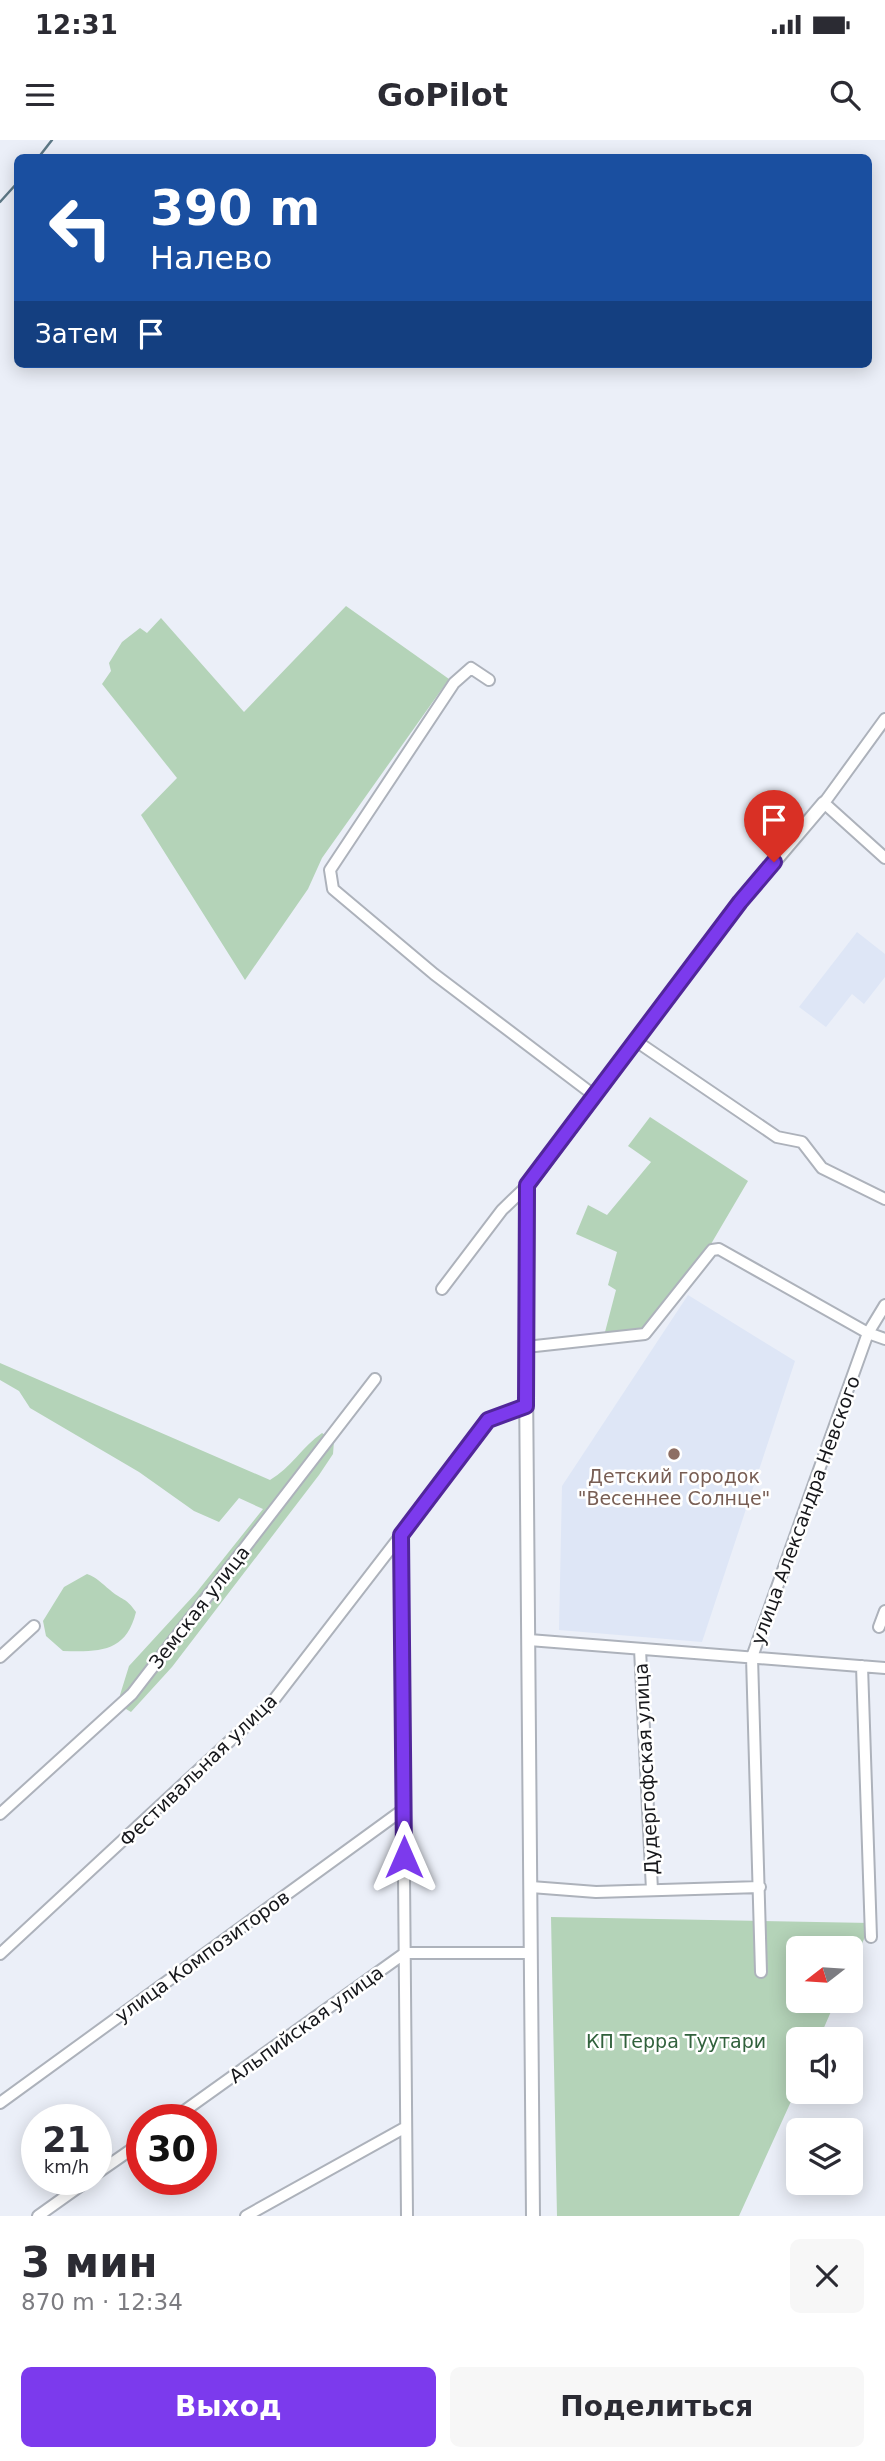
<!DOCTYPE html>
<html lang="ru">
<head>
<meta charset="utf-8">
<style>
  :root { --surface:#fff; --page:#f7f7f7; --text:#2b2b33; --muted:#7c7c81; --accent:#7c3aed }
  body { margin:0; font-family:"DejaVu Sans",sans-serif; background:var(--page); color:var(--text); height:100vh; display:flex; flex-direction:column; font-size:26px; white-space:nowrap }
  * { box-sizing:border-box; margin:0 }
  p { font-size:23px; color:var(--muted) }
  .icon { flex:none; width:38px; height:38px; fill:none; stroke:currentColor; stroke-width:2; stroke-linecap:round; stroke-linejoin:round }
  .map { position:relative; height:2076px; overflow:hidden }
  .drawer { display:flex; flex-direction:column; background:var(--surface); flex:1 }
  .drawer>* { flex:none }
  .banner { position:absolute; left:14px; top:14px; width:858px; height:214px; border-radius:10px; box-shadow:0 4px 18px #0003; background:#1a4fa0; color:#fff; overflow:hidden }
  .needle { width:46px; rotate:253deg }
  .tools { position:absolute; left:786px; top:1796px; display:grid; gap:14px }
  .tools a { display:grid; place-items:center; width:77px; height:77px; border-radius:10px; background:var(--surface); box-shadow:0 4px 18px #0003; font-size:35px }
  .speed { position:absolute; left:21px; top:1964px; display:flex; gap:14px; font-size:35px; font-weight:700; text-align:center }
  .speed>* { display:grid; place-content:center; width:91px; height:91px; border-radius:50%; background:var(--surface); box-shadow:0 4px 18px #0003; line-height:1 }
  .speed small { font-size:18px; font-weight:400 }
  .speed .limit { border:10px solid #d22; background:#fff; color:#111 }
  .pin { position:absolute; display:grid; place-items:center; width:60px; height:60px; color:#fff; margin:-72px -30px; border-radius:50% 50% 50% 0; rotate:-45deg; box-shadow:0 0 7px #0007 }
  .pin .icon { rotate:45deg }
  .me { position:absolute; width:77px; margin:-38px; rotate:0deg; stroke-linejoin:round; filter:drop-shadow(0 0 5px #0008) }
  .turn { display:flex; align-items:center; gap:24px; height:147px; padding:0 21px; font-size:32px }
  .turn .icon { width:91px; height:91px; stroke-width:2.5 }
  .turn b { display:block; font-size:49px; line-height:60px }
  .then { display:flex; align-items:center; height:66px; padding:0 21px; background:#0003; gap:14px; font-size:26px }
  .round { display:grid; place-items:center; flex:none; width:74px; height:74px; border-radius:10px; background:var(--page) }
  .overview { display:flex; align-items:center; justify-content:space-between; height:119px; padding:0 21px }
  h1 { font-size:42px; font-weight:800; line-height:52px }
  .cta { display:flex; gap:14px; margin-top:auto; padding:14px 21px }
  .cta a { flex:1; height:80px; border-radius:10px; background:var(--accent); color:#fff; font-size:28px; font-weight:800; line-height:80px; text-align:center }
  .cta a+a { background:var(--page); color:var(--text) }
  .status { display:flex; justify-content:space-between; align-items:center; height:49px; padding:0 35px; background:var(--surface); direction:ltr }
  .status svg { height:19px; fill:currentColor }
  header { display:flex; justify-content:space-between; align-items:center; height:91px; padding:0 21px; background:var(--surface); font-size:32px; font-weight:800 }
  .map>svg:first-child { display:block }
</style>
</head>
<body>
<div class="status"><b>12:31</b><svg viewBox="0 0 49 12"><path d="M0 12V9h3v3zM5 12V6h3v6zM10 12V3h3v9zM15 12V0h3v12zM26 1h20v11H26zM47 4h2v5h-2z"/></svg></div>
<header><svg class="icon" aria-label="menu" viewBox="0 0 24 24"><path d="M4 6h16M4 12h16M4 18h16"/></svg>GoPilot<svg class="icon" aria-label="search" viewBox="0 0 24 24"><circle cx="10" cy="10" r="6"/><path d="M15 15l6 6"/></svg></header>
<div class="map">
<svg width="885" height="2076" viewBox="0 0 885 2076">
  <rect width="100%" height="100%" fill="#ebeff8"/>
  <path fill="#dee6f6" d="M857 792 885 814V837L864 864 852 854 826 887 799 867Z
    M688 1155 795 1221 702 1502 559 1490 562 1346Z"/>
  <path fill="#b4d3b8" d="M346 466 449 539 322 718 308 749 245 840 141 675 177 638 102 544 111 531 109 523 122 502 140 488 147 493 161 478 244 572Z
    M650 977 748 1041 711 1104 646 1187 616 1195 605 1192 616 1150 608 1145 617 1112 576 1094 588 1065 607 1075 651 1022 628 1006Z
    M0 1223 270 1340C291 1328 302 1307 322 1293L334 1301 333 1314 319 1335 172 1527 131 1572 121 1566 120 1555 129 1526 196 1453 263 1369 239 1358 219 1382 194 1371 139 1332 30 1268 19 1251 0 1240Z
    M87 1434C98 1438 101 1443 110 1450 121 1460 126 1457 136 1472 126 1512 101 1512 63 1511L46 1496 43 1481 64 1447Z
    M551 1777 871 1783 851 1829 850 1808H798V1860H836L819 1899H798V1946L739 2076H557Z"/>
  <g fill="none" stroke-linecap="round" stroke-linejoin="round">
    <path stroke="#5d7886" stroke-width="2.5" d="M38 18 52 0
      M0 62 18 42"/>
    <g stroke="#adb2bb" stroke-width="14">
      <path id="minor" d="M489 540 471 528 454 543 330 730 333 749 434 834 595 956
        M885 579 824 663 885 718
        M636 901 777 997 802 1002 822 1028 885 1059
        M442 1149 502 1070 528 1045
        M526 1207 645 1194 712 1110 719 1109 868 1193 885 1199
        M879 1487 885 1471
        M529 1500 885 1528
        M640 1509 652 1750
        M0 1517 34 1486
        M862 1526 871 1797
        M0 1674 132 1554 375 1239
        M531 1747 596 1752 760 1747
        M405 1813H531
        M0 1814 273 1561 401 1395
        M761 1832 752 1517 868 1193 885 1165
        M0 1963 404 1669
        M173 1979 405 1813
        M96 2034 142 2002
        M38 2076 90 2039
        M246 2076 406 1987
        M407 2076 401 1395 487 1280 526 1266"/>
    </g>
    <g stroke="#adb2bb" stroke-width="16">
      <path id="tertiary" d="M533 2076 526 1241 528 1045 740 762 824 663"/>
    </g>
    <use href="#minor" stroke="#fff" stroke-width="10"/>
    <use href="#tertiary" stroke="#fff" stroke-width="12"/>
  </g>
  <g fill="none" stroke-linecap="round" stroke-linejoin="round">
    <g stroke="#51269a" stroke-width="18">
      <path id="route" d="M404 1717 401 1395 488 1280 526 1266 527 1045 740 762 774 722"/>
    </g>
    <use href="#route" stroke="#7c3aed" stroke-width="12"/>
  </g>
  <circle fill="#8d6e63" stroke="#fff" stroke-width="2.5" cx="674" cy="1314" r="7"/>
  <g text-anchor="middle" stroke-width="5" stroke-linejoin="round" paint-order="stroke">
    <g font-size="19" fill="#785e54" stroke="#fff">
      <text x="674" y="1343">Детский городок<tspan x="674" dy="22">"Весеннее Солнце"</tspan></text>
    </g>
    <g font-size="19" fill="#16171b" stroke="#fff">
      <text transform="translate(805 1370) rotate(-70)" y="7">улица Александра Невского</text>
      <text transform="translate(199 1467) rotate(-52)" y="7">Земская улица</text>
      <text transform="translate(646 1629) rotate(-93)" y="7">Дудергофская улица</text>
      <text transform="translate(198 1630) rotate(-44)" y="7">Фестивальная улица</text>
      <text transform="translate(202 1816) rotate(-36)" y="7">улица Композиторов</text>
      <text transform="translate(306 1884) rotate(-36)" y="7">Альпийская улица</text>
    </g>
    <g font-size="19" fill="#31613c" stroke="#fff">
      <text x="676" y="1908">КП Терра Туутари</text>
    </g>
  </g>
</svg>
<div class="tools">
<a><svg class="needle" viewBox="-14 -14 28 28"><path d="M0-13l5 13h-10z" fill="#e53935"/><path d="M0 13l5-13h-10z" fill="#7c7c81"/></svg></a>
<a><svg class="icon" aria-label="sound" viewBox="0 0 24 24"><path d="M4 9h4l5-4v14l-5-4H4zM17 9q2 3 0 6"/></svg></a>
<a><svg class="icon" aria-label="layers" viewBox="0 0 24 24"><path d="M12 4l9 5-9 5-9-5zM3 14l9 5 9-5"/></svg></a>
</div>
<div class="speed"><div>21<small>km/h</small></div><div class="limit">30</div></div>
<div class="pin" style="left:774px;top:722px;background:#d93025"><svg class="icon" aria-label="arrive" viewBox="0 0 24 24"><path d="M6 21V4h12l-3 4 3 4H6"/></svg></div>
<svg class="me" style="left:404px;top:1717px" viewBox="-20 -20 40 40"><path d="M0-17L14 15 0 8-14 15z" fill="#7c3aed" stroke="#fff" stroke-width="4"/></svg>
<div class="banner">
<div class="turn"><svg class="icon" aria-label="left" viewBox="0 0 24 24"><path d="M17 20v-9H6M10 6l-5 5 5 5"/></svg><div><b>390 m</b>Налево</div></div>
<div class="then">Затем<svg class="icon" aria-label="arrive" viewBox="0 0 24 24"><path d="M6 21V4h12l-3 4 3 4H6"/></svg></div>
</div>
</div>
<section class="drawer">
<div class="overview"><div><h1>3 мин</h1><p>870 m · 12:34</p></div><a class="round"><svg class="icon" aria-label="close" viewBox="0 0 24 24"><path d="M6 6l12 12M18 6L6 18"/></svg></a></div>
<div class="cta"><a>Выход</a><a>Поделиться</a></div>
</section>
</body>
</html>
